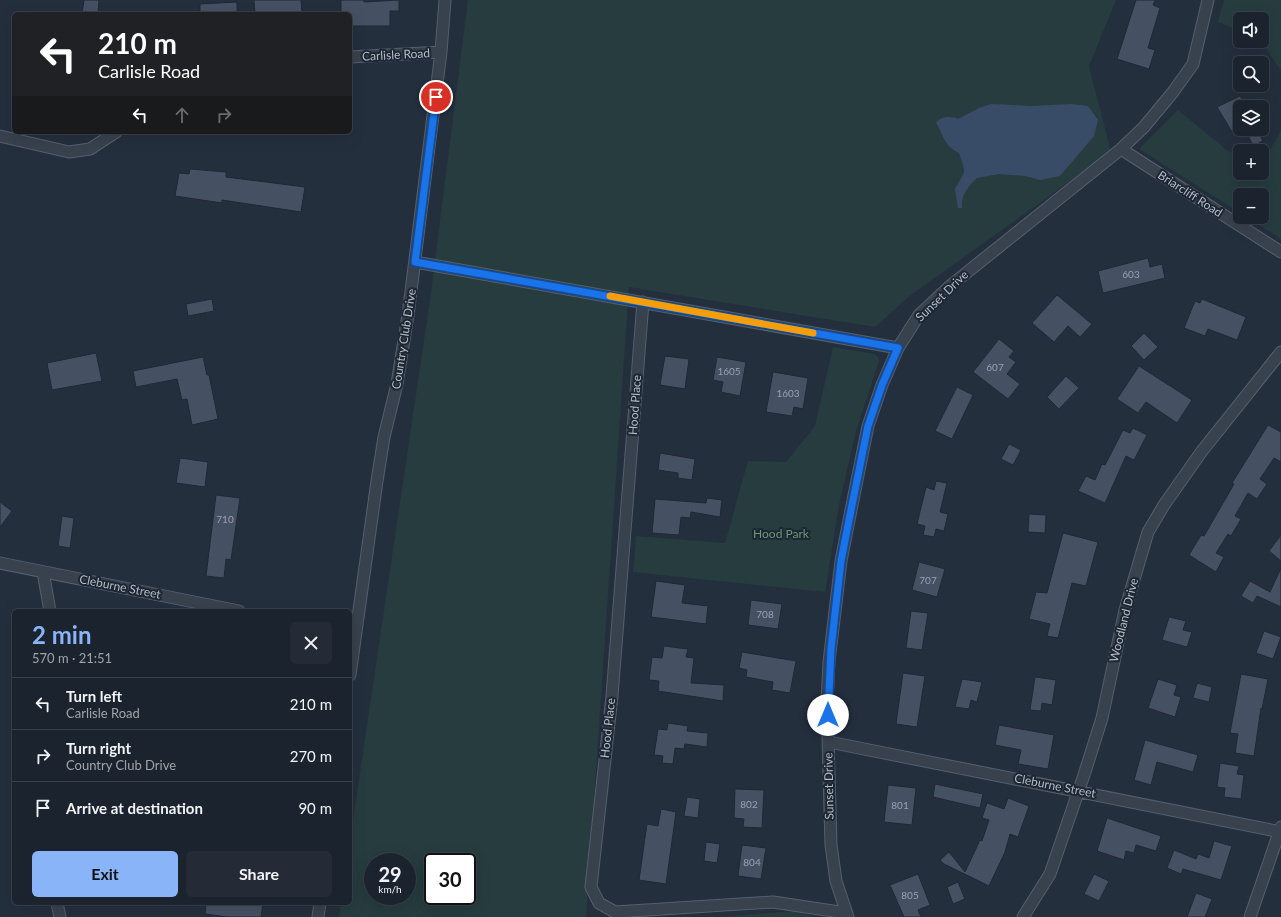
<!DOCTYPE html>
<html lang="en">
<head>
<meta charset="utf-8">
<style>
  :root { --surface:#1b232e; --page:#242b36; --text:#f1f3f6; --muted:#a0a4aa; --line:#39404a; --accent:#8ab4f8 }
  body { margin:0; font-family:Lato,sans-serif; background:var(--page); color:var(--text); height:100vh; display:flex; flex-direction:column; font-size:15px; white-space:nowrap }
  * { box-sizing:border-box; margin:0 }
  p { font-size:13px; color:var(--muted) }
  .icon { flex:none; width:22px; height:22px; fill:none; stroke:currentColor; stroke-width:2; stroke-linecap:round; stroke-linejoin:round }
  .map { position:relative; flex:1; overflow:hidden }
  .sheet { position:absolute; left:12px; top:609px; width:340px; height:296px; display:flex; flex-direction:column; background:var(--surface); border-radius:6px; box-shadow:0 4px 16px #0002,0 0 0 1px var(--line) }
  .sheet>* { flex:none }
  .guide { position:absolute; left:12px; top:12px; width:340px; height:122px; border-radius:6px; box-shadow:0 4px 16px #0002,0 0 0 1px var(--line); background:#202124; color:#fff; overflow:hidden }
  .controls { position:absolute; left:1233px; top:12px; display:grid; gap:8px }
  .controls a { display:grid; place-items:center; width:36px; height:36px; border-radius:6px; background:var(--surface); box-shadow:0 4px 16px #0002,0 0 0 1px var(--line); font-size:20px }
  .speed { position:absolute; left:364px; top:853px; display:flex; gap:8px; font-size:20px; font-weight:700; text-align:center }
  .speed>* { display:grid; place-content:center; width:52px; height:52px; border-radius:50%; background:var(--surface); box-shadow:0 4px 16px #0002,0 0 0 1px var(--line); line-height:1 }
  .speed small { font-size:10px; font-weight:400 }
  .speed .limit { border:2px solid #111; border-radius:6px; background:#fff; color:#111 }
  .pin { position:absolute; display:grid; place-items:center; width:34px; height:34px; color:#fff; margin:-17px; border:2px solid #fff; border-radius:50%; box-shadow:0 1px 4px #0007 }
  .me { position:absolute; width:44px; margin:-22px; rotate:0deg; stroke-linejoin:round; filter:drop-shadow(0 0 3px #0008) }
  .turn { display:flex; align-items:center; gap:14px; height:84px; padding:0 20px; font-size:18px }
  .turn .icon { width:52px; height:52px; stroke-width:2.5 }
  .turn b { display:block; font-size:28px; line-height:34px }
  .lanes { display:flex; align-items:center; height:38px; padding:0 20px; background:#0003; justify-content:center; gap:20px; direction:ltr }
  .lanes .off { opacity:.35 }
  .round { display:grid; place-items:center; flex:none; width:42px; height:42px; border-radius:6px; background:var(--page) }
  .overview { display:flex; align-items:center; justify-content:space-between; height:68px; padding:0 20px }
  h1 { font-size:24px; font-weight:700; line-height:30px; color:var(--accent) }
  .action { display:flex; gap:8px; margin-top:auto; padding:8px 20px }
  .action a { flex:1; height:46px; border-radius:6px; background:var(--accent); color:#111; font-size:16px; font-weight:700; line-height:46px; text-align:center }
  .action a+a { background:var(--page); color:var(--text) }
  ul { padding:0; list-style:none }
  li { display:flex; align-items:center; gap:12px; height:52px; padding:0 20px; border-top:1px solid var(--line) }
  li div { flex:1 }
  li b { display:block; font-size:15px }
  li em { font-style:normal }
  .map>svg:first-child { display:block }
</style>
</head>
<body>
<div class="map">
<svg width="1281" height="917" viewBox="0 0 1281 917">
  <rect width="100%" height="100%" fill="#242f3e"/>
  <path fill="#263c3f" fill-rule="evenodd" d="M468 0H1116L1089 66 1111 152 911 295 875 327 629 287 586 917H339L341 903H350V840L430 300ZM373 862H407V896H373ZM433 862H467V896H433Z
    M1224 0H1281V71L1261 41 1262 19H1240V31L1218 22Z
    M1178 110 1229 152H1240V173H1262V154L1267 155 1281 131V239L1246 217H1262V195H1240V213L1139 149Z
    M833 347 874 354 878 357 879 361 856 431 839 505 825 592 633 572 636 536 725 543 748 461 786 462 815 426Z
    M797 911 815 917H716Z"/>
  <path fill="#394c67" d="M991 104 1031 106 1071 104 1088 106 1098 120 1094 136 1060 176 1040 180 1025 176 999 174 977 178C969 185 960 196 962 208H958L955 189C965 170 967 176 959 153 943 145 945 137 936 123 941 116 951 116 958 119L979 108Z"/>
  <path fill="#455162" stroke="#1f2835" d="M84 0H99L98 14H82Z
    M254 0H301L302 12 255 14Z
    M341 0H364V2L399 0V11H390V26H350V14H341Z
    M1136 0H1155L1153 5 1160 8 1148 48 1155 50 1149 69 1117 59Z
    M237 2V14H200V4Z
    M1240 96 1246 107H1240V128L1232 132 1217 107Z
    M1245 129H1257L1263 141 1253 146Z
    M190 169 226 172V177L305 187 301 212 222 200V203L175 196 179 173 189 174Z
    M1148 258 1150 267 1162 264 1165 278 1103 293 1098 271Z
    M1057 295 1092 324 1080 337 1068 326 1054 342 1032 323Z
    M212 299 214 311 188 316 186 304Z
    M1202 299 1246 317 1237 340 1208 329 1205 336 1184 328 1195 301 1200 303Z
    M1144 333 1158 347 1144 360 1131 346Z
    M999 339 1014 351 1009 357 1016 362 1007 374 1020 384 1008 399 973 372Z
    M96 353 102 381 52 390 47 363Z
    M665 356 689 359 685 389 660 385Z
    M203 357 207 375H209L218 419 192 425 187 399 182 400 177 379 136 387 133 371Z
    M717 357 746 362 740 396 721 392 723 382 713 380Z
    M1139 366 1192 400 1177 423 1146 402 1138 413 1117 399Z
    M773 372 808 378 803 409 794 407 792 416 766 412Z
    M1066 376 1079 388 1059 409 1047 397Z
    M957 387 973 395 952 439 935 431Z
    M1268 425 1281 432V462L1274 458 1260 479 1267 484 1257 499 1248 493 1235 516 1241 519 1231 536 1228 534 1216 553 1224 557 1216 572 1189 555 1201 535 1204 536 1234 484 1232 483Z
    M1133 428 1147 435 1134 460 1126 456 1105 503 1078 491 1086 476 1095 480 1102 464 1105 465 1123 430 1130 433Z
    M1009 444 1021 450 1013 465 1001 459Z
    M660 453 695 459 692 480 678 478V473L658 470Z
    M180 458 208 462 205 487 176 483Z
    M936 481 947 483 940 512 948 514 944 531 936 529 934 537 923 535 925 526 917 524 926 487 934 490Z
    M216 495 240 498 231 560 226 559 224 578 206 576Z
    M707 498 722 500 720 517 691 512 690 518 681 517 679 535 652 533 655 499 706 503Z
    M0 502 12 511 0 527Z
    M1029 514 1046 515 1045 533 1028 532Z
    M62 516 74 518 70 548 58 546Z
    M1063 533 1098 542 1086 586 1072 583 1058 638 1047 636 1050 624 1029 619 1036 592 1047 593Z
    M1281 535V561L1269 551Z
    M919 562 945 569 937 597 912 590Z
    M1281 568V607L1257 596 1253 603 1241 596 1250 581 1270 592Z
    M656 581 685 585 682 603 708 606 706 624 651 617Z
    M751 600 782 604 778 629 748 625Z
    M911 611 928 613 922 650 906 648Z
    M1169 617 1186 621 1183 630 1192 632 1187 647 1162 640Z
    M1264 631 1281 637 1273 659 1256 653Z
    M664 646 688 649 686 657 694 658 691 683 724 685 723 701 658 691 659 681 649 680 652 657 662 658Z
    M742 652 796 661 790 693 772 690 773 682 746 677 747 670 739 668Z
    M903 673 925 676 917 727 896 724Z
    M1241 674 1268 679 1262 709 1261 708 1254 756 1235 753 1238 734 1230 733Z
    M1035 677 1056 680 1052 705 1042 703 1041 711 1030 710Z
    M962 679 982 682 977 702 971 700 969 709 955 707Z
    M1158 679 1177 685 1174 695 1181 697 1175 717 1148 708Z
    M1197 683 1212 687 1209 702 1193 698Z
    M668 723 688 726 687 731 708 733 707 747 685 744 684 749 675 748 673 764 662 763 663 756 654 755 658 729 667 730Z
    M999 725 1054 735 1048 769 1018 764 1021 750 995 745Z
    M1145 740 1198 755 1193 772 1157 762 1151 785 1134 780Z
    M1220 763 1239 766 1237 774 1244 775 1241 799 1224 797 1225 788 1217 787Z
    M935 784 983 794 980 808 933 797Z
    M888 785 916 788 912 825 884 822Z
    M735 789 764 790 762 828 743 827 744 819 734 818Z
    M687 797 700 799 698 818 684 816Z
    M1008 798 1029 806 1018 837 1010 834 1005 852 989 886 944 864 940 860 949 852 965 872 980 840 982 841 989 820 982 818 987 803 1004 809Z
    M661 809 676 812 666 884 639 880 647 824 658 826Z
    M1107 818 1161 836 1156 851 1136 845 1134 853 1126 851 1124 860 1097 851Z
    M1214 841 1232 846 1221 880 1183 869 1181 874 1167 868 1174 850 1196 859 1198 854 1209 858Z
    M706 842 720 844 717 863 704 861Z
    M742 845 766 848 761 879 738 876Z
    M918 874 930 905 918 910 921 917H904L890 885Z
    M1094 874 1109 881 1099 901 1084 894Z
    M958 882 965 899 953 904 947 887Z
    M1196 893 1212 899 1205 917H1187Z
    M206 903H263L261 917H227L205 914Z"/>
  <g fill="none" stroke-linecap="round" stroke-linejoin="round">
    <g stroke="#565f6c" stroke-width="13">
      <path id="minor" d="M350 57 441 52
        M0 136 69 152 90 149 116 132
        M1121 149 1281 252
        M415 262 898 348
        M643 302 612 696 591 887 599 903 615 912 773 902 846 913
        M0 563 239 611
        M43 572 50 611
        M350 675 377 481 384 437 397 384 408 315 441 52 445 0
        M829 742 1281 832
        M57 903 60 917
        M318 917 320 903
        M848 917 836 881 831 845 827 702 829 662 841 561 851 510 868 426 882 385 898 348 919 315 950 286 1121 149 1144 127 1173 92 1193 64 1208 0
        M1023 917 1050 874 1084 775 1102 718 1125 610 1148 532 1164 505 1202 451 1281 352
        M1250 917 1281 827"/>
    </g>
    <use href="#minor" stroke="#38414e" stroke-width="11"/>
  </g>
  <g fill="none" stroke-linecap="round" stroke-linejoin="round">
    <g stroke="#114b97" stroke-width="10">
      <path id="route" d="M436 97 415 262 898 348 882 385 868 426 851 510 841 561 831 649 828 715"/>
    </g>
    <use href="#route" stroke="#1a73e8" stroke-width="7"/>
    <path stroke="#f59e0b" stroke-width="7" d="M610 296 813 333"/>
  </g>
  <g text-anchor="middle" stroke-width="4" stroke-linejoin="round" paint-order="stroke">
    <g font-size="10" fill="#98a1af">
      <text x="1131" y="278">603</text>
      <text x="995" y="371">607</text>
      <text x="729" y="375">1605</text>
      <text x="788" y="397">1603</text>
      <text x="225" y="523">710</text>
      <text x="928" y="584">707</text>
      <text x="765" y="618">708</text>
      <text x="749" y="808">802</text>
      <text x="900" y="809">801</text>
      <text x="752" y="866">804</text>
      <text x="910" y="899">805</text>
    </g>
    <g font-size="12" fill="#b4bcc9" stroke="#1d2633">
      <text transform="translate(396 55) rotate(-3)" y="4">Carlisle Road</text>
      <text transform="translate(1190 194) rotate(33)" y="4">Briarcliff Road</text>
      <text transform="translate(942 296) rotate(-44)" y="4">Sunset Drive</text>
      <text transform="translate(404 339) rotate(-81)" y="4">Country Club Drive</text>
      <text transform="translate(635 405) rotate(-86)" y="4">Hood Place</text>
      <text transform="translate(120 587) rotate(11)" y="4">Cleburne Street</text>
      <text transform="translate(1124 620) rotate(-76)" y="4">Woodland Drive</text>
      <text transform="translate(608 728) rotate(-84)" y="4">Hood Place</text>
      <text transform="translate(829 786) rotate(-91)" y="4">Sunset Drive</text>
      <text transform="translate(1055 786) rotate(11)" y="4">Cleburne Street</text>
    </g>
    <g font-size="12" fill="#6b9a76" stroke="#1d2633">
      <text x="781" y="538">Hood Park</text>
    </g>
  </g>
</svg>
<div class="controls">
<a><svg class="icon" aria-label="sound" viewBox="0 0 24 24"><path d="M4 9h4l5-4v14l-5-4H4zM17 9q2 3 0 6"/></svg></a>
<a><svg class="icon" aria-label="search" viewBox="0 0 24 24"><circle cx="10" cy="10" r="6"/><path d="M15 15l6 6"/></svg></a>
<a><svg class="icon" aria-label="layers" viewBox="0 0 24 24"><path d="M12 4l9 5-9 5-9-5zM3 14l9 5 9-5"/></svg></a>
<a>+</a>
<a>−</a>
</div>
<div class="speed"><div>29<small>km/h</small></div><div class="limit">30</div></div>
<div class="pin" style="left:436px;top:97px;background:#d93025"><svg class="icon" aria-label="arrive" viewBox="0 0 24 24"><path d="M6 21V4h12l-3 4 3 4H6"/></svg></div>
<svg class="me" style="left:828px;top:715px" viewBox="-20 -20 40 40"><circle r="19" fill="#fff"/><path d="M0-13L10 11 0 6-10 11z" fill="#1a73e8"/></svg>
<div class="guide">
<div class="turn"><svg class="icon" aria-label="left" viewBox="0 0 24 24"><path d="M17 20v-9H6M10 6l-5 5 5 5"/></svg><div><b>210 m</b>Carlisle Road</div></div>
<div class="lanes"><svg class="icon" aria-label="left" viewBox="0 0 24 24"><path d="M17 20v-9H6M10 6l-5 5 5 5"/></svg><svg class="icon off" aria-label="ahead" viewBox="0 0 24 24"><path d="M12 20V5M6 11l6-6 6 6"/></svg><svg class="icon off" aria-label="right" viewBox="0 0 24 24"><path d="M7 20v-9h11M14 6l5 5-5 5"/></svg></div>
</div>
<section class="sheet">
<div class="overview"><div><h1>2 min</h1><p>570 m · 21:51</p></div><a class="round"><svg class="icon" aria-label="close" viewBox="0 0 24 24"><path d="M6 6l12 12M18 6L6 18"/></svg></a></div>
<ul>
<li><svg class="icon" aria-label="left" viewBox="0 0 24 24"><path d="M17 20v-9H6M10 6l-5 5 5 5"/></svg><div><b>Turn left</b><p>Carlisle Road</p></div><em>210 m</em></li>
<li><svg class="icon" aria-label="right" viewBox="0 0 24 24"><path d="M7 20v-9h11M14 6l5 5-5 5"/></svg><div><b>Turn right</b><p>Country Club Drive</p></div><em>270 m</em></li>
<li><svg class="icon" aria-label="arrive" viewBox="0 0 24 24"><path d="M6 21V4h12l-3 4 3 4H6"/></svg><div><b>Arrive at destination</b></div><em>90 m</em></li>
</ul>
<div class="action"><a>Exit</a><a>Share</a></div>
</section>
</div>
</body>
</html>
